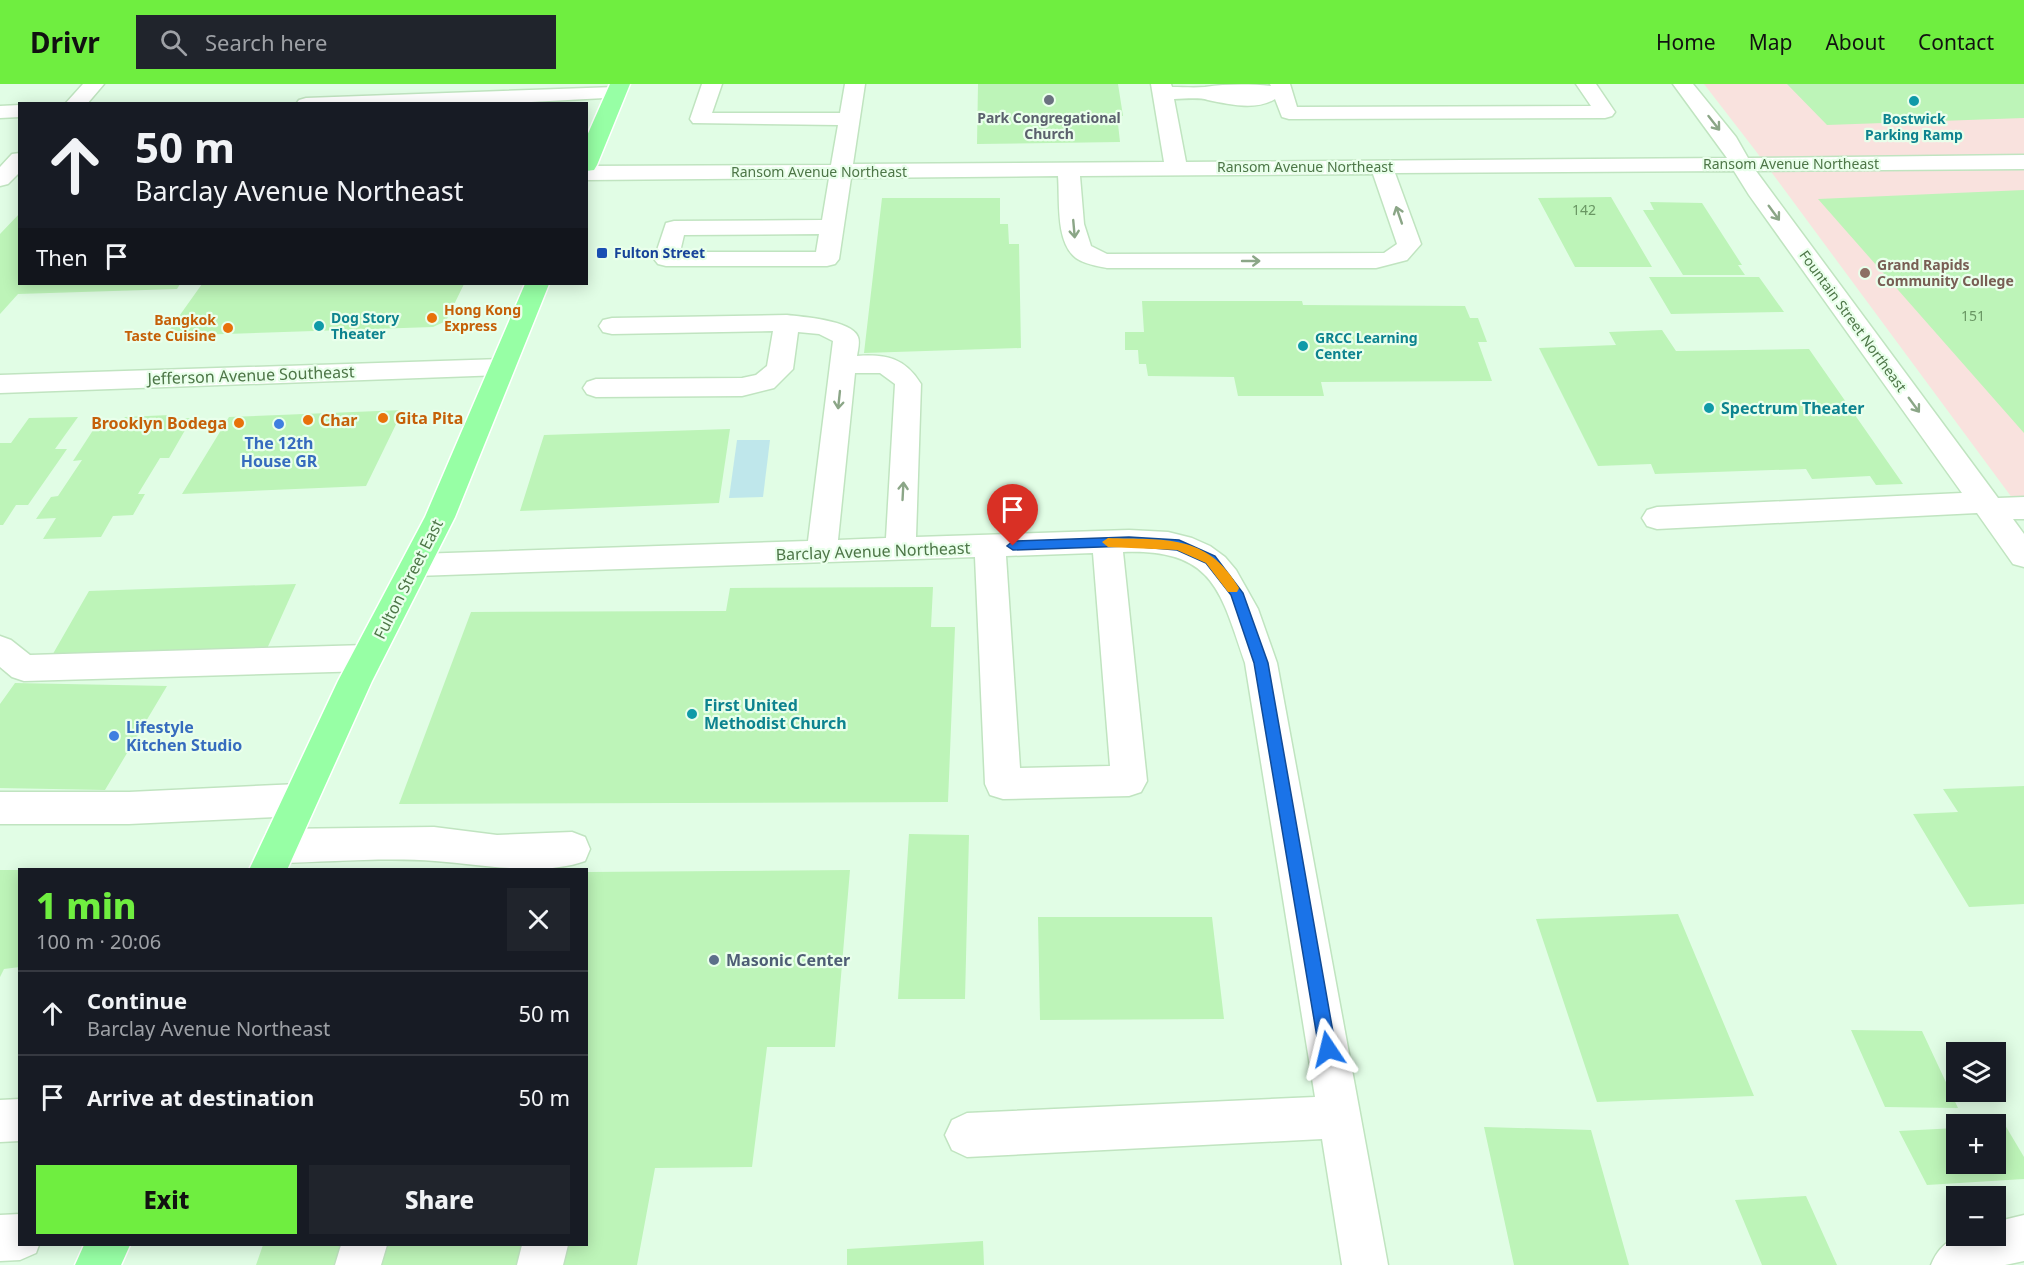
<!DOCTYPE html>
<html lang="en">
<head>
<meta charset="utf-8">
<style>
  :root { --surface:#171b24; --page:#20242c; --text:#f1f3f6; --muted:#9ea1a6; --line:#363941; --accent:#6fee40 }
  body { margin:0; font-family:"Noto Sans",sans-serif; background:var(--page); color:var(--text); height:100vh; display:flex; flex-direction:column; font-size:22px; white-space:nowrap }
  * { box-sizing:border-box; margin:0 }
  p { font-size:20px; color:var(--muted) }
  .icon { flex:none; width:33px; height:33px; fill:none; stroke:currentColor; stroke-width:2; stroke-linecap:round; stroke-linejoin:round }
  .map { position:relative; flex:1; overflow:hidden }
  .side { position:absolute; left:18px; top:784px; width:570px; height:378px; display:flex; flex-direction:column; background:var(--surface); border-radius:0px; box-shadow:0 3px 15px #0003 }
  .side>* { flex:none }
  .guide { position:absolute; left:18px; top:18px; width:570px; height:183px; border-radius:0px; box-shadow:0 3px 15px #0003; background:#171b24; color:var(--text); overflow:hidden }
  .buttons { position:absolute; left:1946px; top:958px; display:grid; gap:12px }
  .buttons a { display:grid; place-items:center; width:60px; height:60px; border-radius:0px; background:var(--surface); box-shadow:0 3px 15px #0003; font-size:30px }
  .pin { position:absolute; display:grid; place-items:center; width:51px; height:51px; color:#fff; margin:-62px -26px; border-radius:50% 50% 50% 0; rotate:-45deg; box-shadow:0 0 6px #0007 }
  .pin .icon { rotate:45deg }
  .me { position:absolute; width:66px; margin:-33px; rotate:350deg; stroke-linejoin:round; filter:drop-shadow(0 0 4px #0008) }
  .turn { display:flex; align-items:center; gap:21px; height:126px; padding:0 18px; font-size:27px }
  .turn .icon { width:78px; height:78px; stroke-width:2.5 }
  .turn b { display:block; font-size:42px; line-height:51px }
  .then { display:flex; align-items:center; height:57px; padding:0 18px; background:#0003; gap:12px; font-size:22px }
  .round { display:grid; place-items:center; flex:none; width:63px; height:63px; border-radius:0px; background:var(--page) }
  .head { display:flex; align-items:center; justify-content:space-between; height:102px; padding:0 18px }
  h1 { font-size:36px; font-weight:800; line-height:45px; color:var(--accent) }
  .cta { display:flex; gap:12px; margin-top:auto; padding:12px 18px }
  .cta a { flex:1; height:69px; border-radius:0px; background:var(--accent); color:#111; font-size:24px; font-weight:800; line-height:69px; text-align:center }
  .cta a+a { background:var(--page); color:var(--text) }
  ul { padding:0; list-style:none }
  li { display:flex; align-items:center; gap:18px; height:84px; padding:0 18px; border-top:2px solid var(--line) }
  li div { flex:1 }
  li b { display:block; font-size:22px }
  li em { font-style:normal }
  header { display:flex; align-items:center; gap:36px; box-sizing:border-box; height:84px; padding:0 30px; background:var(--accent); color:#111 }
  header strong { font-size:28px }
  nav { display:flex; gap:33px; margin-inline-start:auto; font-size:21px }
  .search { width:420px; height:54px; background:var(--page); display:flex; align-items:center; gap:15px; box-sizing:border-box; padding:0 21px; border-radius:0px; color:var(--muted); font-size:22px }
  .map>svg:first-child { display:block }
</style>
</head>
<body>
<header>
<strong>Drivr</strong>
<div class="search"><svg class="icon" aria-label="search" viewBox="0 0 24 24"><circle cx="10" cy="10" r="6"/><path d="M15 15l6 6"/></svg>Search here</div>
<nav><a>Home</a><a>Map</a><a>About</a><a>Contact</a></nav>
</header>
<div class="map">
<svg width="2024" height="1181" viewBox="0 0 2024 1181">
  <rect width="100%" height="100%" fill="#e1fde5"/>
  <path fill="#f9e2de" d="M1704 0H2024V430L1755 66Z"/>
  <path fill="#bfe7eb" d="M737 356H770L763 413 729 414Z"/>
  <path fill="#bdf4b8" d="M978 0H1118L1123 32 1117 31 1120 58 977 60Z
    M1787 0H2024V34L1827 41Z
    M2024 106V349L1818 115Z
    M1611 113 1652 183H1575L1538 114Z
    M882 114H1000V140H1008L1009 160H1019L1021 264 864 269Z
    M1650 118 1702 119 1742 181H1738L1745 191H1683L1643 126H1654Z
    M20 129V200H180L177 205 18 210 0 230V150Z
    M1649 193H1759L1784 228 1671 230Z
    M202 200H464L446 237 433 243 165 252Z
    M1142 217H1302L1303 221 1465 222 1470 234H1478L1487 258H1478L1492 297 1321 298 1324 312H1238L1234 293 1148 292 1146 280H1139L1138 266H1125V248H1144Z
    M1662 246 1676 267 1809 265 1903 400 1876 401 1870 392 1812 395 1806 385 1655 390 1651 380 1598 382 1539 264 1616 261 1609 248Z
    M403 326 366 402 182 410 229 333Z
    M170 331 167 335 192 334 169 374H160L138 410H145L133 431 113 432 101 453 43 455 56 434 36 435 51 413 58 412 82 376 73 377 99 337 123 336 125 333Z
    M78 333 55 365H67L28 421H16L3 441H0V359H11L29 334Z
    M730 345 719 419 520 427 544 351Z
    M296 500 266 567 50 575 89 507Z
    M933 503 931 543H955L948 718 399 720 471 528 726 527 730 504Z
    M15 599 167 602 105 706 0 704V620Z
    M2024 702V820L1969 823 1913 730 1958 728 1943 705Z
    M909 750 969 751 965 915H898Z
    M0 786H20V883L4 885 0 893Z
    M850 786 835 963H767L752 1083 655 1084 637 1181H256L263 1161H586V788Z
    M1678 830 1754 1012 1597 1018 1536 835Z
    M1038 833H1212L1224 935 1040 936Z
    M1851 946 1922 947 1958 1024 1885 1023Z
    M1995 1041H2005L2024 1073V1095L1927 1101 1899 1047 1956 1044V1080H1995Z
    M1484 1043 1591 1046 1629 1181H1514Z
    M1806 1112 1837 1181H1762L1735 1116Z
    M983 1157 984 1181H847V1165Z"/>
  <g fill="none" stroke-linecap="round" stroke-linejoin="round">
    <g stroke="#c0e4c0" stroke-width="3">
      <path id="minor" d="M83 0H104L87 20H65Z
        M702 0H722L712 29H840L845 0H865L853 80 1164 78 1151 0H1171L1172 3C1182 3 1194 4 1205 3 1226 0 1249 0 1271 2L1270 0H1290L1297 23 1591 22 1576 0H1596L1615 28 1612 32 1605 34 1289 35 1282 33 1275 15C1256 27 1228 20 1208 16 1198 13 1185 15 1174 15L1186 78 1727 74 1673 0H1693L1736 53 1748 74 2024 71V85L1756 87 1998 414 2024 413V435H2013L2024 450V483L2013 480 1977 429 1657 445 1647 442 1642 434 1647 426 1657 423 1962 409 1749 111 1734 87 1395 89 1421 160 1407 176 1376 184H1107C1097 182 1084 180 1076 174 1055 158 1060 115 1058 92L851 94 839 175 835 180 827 182H666L658 180 654 175 666 139 674 137 822 136 829 94 586 96V82L831 81 838 41 693 39 690 35ZM1373 90 1397 160 1384 169 1107 170 1091 162 1084 140 1080 92ZM819 150 816 168H680L684 151Z
        M616 3 623 5 626 9 623 13 492 20H296L299 16 306 14Z
        M20 21V33L0 34V22Z
        M20 69V88L8 100 0 102V83L12 70Z
        M787 231C802 233 852 236 858 253 860 258 858 266 857 272 886 270 905 274 921 300L916 453 1129 446 1168 448 1192 454 1210 462 1225 473 1236 486 1258 525 1277 579 1388 1181H1342L1322 1055 967 1073 952 1066 945 1051 952 1036 967 1029 1315 1013 1245 579C1220 505 1213 465 1123 468L1147 697 1141 708 1129 712 1003 715 990 711 985 700 975 473 416 492 405 489 401 481 405 473 416 470 808 457 833 257 819 250 798 248 793 285 774 304 742 312 596 313 587 310 583 304 587 298 596 295 742 294 756 291 767 282 773 247 612 250 603 248 599 242 603 236 612 234ZM855 289H880L895 300 886 454 838 456ZM1093 469 1110 682 1020 684 1006 472Z
        M502 275 511 277 515 283 511 289 502 291 0 309V291Z
        M0 552 11 556 30 571 367 561 379 565 383 574 379 583 367 587 24 597 12 593 0 583Z
        M299 700 312 705 317 716 312 727 299 732 129 740H0V708H129Z
        M434 743 497 751 572 748 585 753 590 765 585 777C541 793 480 780 435 777 386 773 329 778 279 779L266 774 261 762 266 750 279 745Z
        M20 1015V1057L0 1058V1016Z
        M20 1130V1161H39L36 1169 20 1176 0 1177V1131Z
        M2024 1131V1177L2005 1181H1931C1944 1149 1964 1152 1995 1152V1138Z
        M341 1161H387L381 1181H335Z
        M522 1161H568L563 1181H517Z"/>
    </g>
    <g stroke="#fff" stroke-width="3">
      <path id="major" d="M610 0H630L597 81 594 86 586 87V54Z
        M525 200H549L455 433 372 597 287 786H249L338 597 425 433Z
        M84 1161H130L121 1181H75Z"/>
    </g>
    <use href="#minor" fill="#fff" fill-rule="evenodd"/>
    <use href="#major" fill="#97ffa5" fill-rule="evenodd"/>
  </g>
  <defs><path id="oneway-shaft" d="M-6 0H5M1.5-3L5.5 0L1.5 3" fill="none" stroke-width="1.6" stroke-linecap="round" stroke-linejoin="round" transform="scale(1.5)"/></defs>
  <g stroke="#8ba687">
    <use href="#oneway-shaft" transform="translate(1714 39) rotate(52)"/>
    <use href="#oneway-shaft" transform="translate(1774 129) rotate(54)"/>
    <use href="#oneway-shaft" transform="translate(1399 131) rotate(-109)"/>
    <use href="#oneway-shaft" transform="translate(1074 145) rotate(85)"/>
    <use href="#oneway-shaft" transform="translate(1251 177)"/>
    <use href="#oneway-shaft" transform="translate(839 316) rotate(96)"/>
    <use href="#oneway-shaft" transform="translate(1914 321) rotate(54)"/>
    <use href="#oneway-shaft" transform="translate(903 407) rotate(-87)"/>
  </g>
  <path fill="#1a73e8" stroke="#114b97" stroke-width="1.5" d="M1129 453 1179 456 1215 472 1243 509 1268 579 1336 965 1334 971 1328 973 1321 971 1319 965 1254 579 1231 511 1206 479 1177 466 1129 462 1013 466 1007 462 1013 457Z"/>
  <path fill="#f59e0b" d="M1108 454C1164 456 1207 449 1239 504L1237 508H1228L1206 479 1177 466 1108 463 1102 458Z"/>
  <circle fill="#6b7280" stroke="#e9ffeb" stroke-width="2" cx="1049" cy="16" r="6"/>
  <g fill="#0f9aa8" stroke="#e9ffeb" stroke-width="2">
    <circle cx="1914" cy="17" r="6"/>
    <circle cx="319" cy="242" r="6"/>
    <circle cx="1303" cy="262" r="6"/>
    <circle cx="1709" cy="324" r="6"/>
    <circle cx="692" cy="630" r="6"/>
  </g>
  <rect fill="#1a4fb4" stroke="#e9ffeb" stroke-width="2" x="596" y="163" width="12" height="12" rx="3"/>
  <circle fill="#8d6e63" stroke="#e9ffeb" stroke-width="2" cx="1865" cy="189" r="6"/>
  <g fill="#e8710a" stroke="#e9ffeb" stroke-width="2">
    <circle cx="432" cy="234" r="6"/>
    <circle cx="228" cy="244" r="6"/>
    <circle cx="383" cy="334" r="6"/>
    <circle cx="308" cy="336" r="6"/>
    <circle cx="239" cy="339" r="6"/>
  </g>
  <g fill="#3f7fe0" stroke="#e9ffeb" stroke-width="2">
    <circle cx="279" cy="340" r="6"/>
    <circle cx="114" cy="652" r="6"/>
  </g>
  <circle fill="#5c6f8a" stroke="#e9ffeb" stroke-width="2" cx="714" cy="876" r="6"/>
  <g text-anchor="middle" stroke-width="4.5" stroke-linejoin="round" paint-order="stroke">
    <g font-size="14" font-weight="bold" fill="#5b616d" stroke="#e9ffeb">
      <text x="1049" y="39">Park Congregational<tspan x="1049" dy="16">Church</tspan></text>
    </g>
    <g font-size="14" font-weight="bold" fill="#0d838f" stroke="#e9ffeb" text-anchor="start">
      <text x="1914" y="40" text-anchor="middle">Bostwick<tspan x="1914" dy="16">Parking Ramp</tspan></text>
      <text x="331" y="239">Dog Story<tspan x="331" dy="16">Theater</tspan></text>
      <text x="1315" y="259">GRCC Learning<tspan x="1315" dy="16">Center</tspan></text>
    </g>
    <g font-size="14" fill="#4d7647" stroke="#e9ffeb">
      <text x="1791" y="85">Ransom Avenue Northeast</text>
      <text x="1305" y="88">Ransom Avenue Northeast</text>
      <text x="819" y="93">Ransom Avenue Northeast</text>
      <text transform="translate(1853 237) rotate(54)" y="5">Fountain Street Northeast</text>
    </g>
    <g font-size="14" fill="#699663">
      <text x="1584" y="131">142</text>
      <text x="1973" y="237">151</text>
    </g>
    <g font-size="14" font-weight="bold" fill="#164399" stroke="#e9ffeb" text-anchor="start">
      <text x="614" y="174">Fulton Street</text>
    </g>
    <g font-size="14" font-weight="bold" fill="#785e54" stroke="#e9ffeb" text-anchor="start">
      <text x="1877" y="186">Grand Rapids<tspan x="1877" dy="16">Community College</tspan></text>
    </g>
    <g font-size="14" font-weight="bold" fill="#c56008" stroke="#e9ffeb" text-anchor="start">
      <text x="444" y="231">Hong Kong<tspan x="444" dy="16">Express</tspan></text>
      <text x="216" y="241" text-anchor="end">Bangkok<tspan x="216" dy="16">Taste Cuisine</tspan></text>
    </g>
    <g font-size="16" fill="#4d7647" stroke="#e9ffeb">
      <text transform="translate(251 291) rotate(-2)" y="6">Jefferson Avenue Southeast</text>
      <text transform="translate(873 467) rotate(-2)" y="6">Barclay Avenue Northeast</text>
      <text transform="translate(408 495) rotate(-63)" y="6">Fulton Street East</text>
    </g>
    <g font-size="16" font-weight="bold" fill="#0d838f" stroke="#e9ffeb" text-anchor="start">
      <text x="1721" y="330">Spectrum Theater</text>
      <text x="704" y="627">First United<tspan x="704" dy="18">Methodist Church</tspan></text>
    </g>
    <g font-size="16" font-weight="bold" fill="#c56008" stroke="#e9ffeb" text-anchor="start">
      <text x="395" y="340">Gita Pita</text>
      <text x="320" y="342">Char</text>
      <text x="227" y="345" text-anchor="end">Brooklyn Bodega</text>
    </g>
    <g font-size="16" font-weight="bold" fill="#366cbe" stroke="#e9ffeb">
      <text x="279" y="365">The 12th<tspan x="279" dy="18">House GR</tspan></text>
      <text x="126" y="649" text-anchor="start">Lifestyle<tspan x="126" dy="18">Kitchen Studio</tspan></text>
    </g>
    <g font-size="16" font-weight="bold" fill="#4e5e75" stroke="#e9ffeb" text-anchor="start">
      <text x="726" y="882">Masonic Center</text>
    </g>
  </g>
</svg>
<div class="buttons">
<a><svg class="icon" aria-label="layers" viewBox="0 0 24 24"><path d="M12 4l9 5-9 5-9-5zM3 14l9 5 9-5"/></svg></a>
<a>+</a>
<a>−</a>
</div>
<div class="pin" style="left:1013px;top:462px;background:#d93025"><svg class="icon" aria-label="arrive" viewBox="0 0 24 24"><path d="M6 21V4h12l-3 4 3 4H6"/></svg></div>
<svg class="me" style="left:1328px;top:965px" viewBox="-20 -20 40 40"><path d="M0-17L14 15 0 8-14 15z" fill="#1a73e8" stroke="#fff" stroke-width="4"/></svg>
<div class="guide">
<div class="turn"><svg class="icon" aria-label="ahead" viewBox="0 0 24 24"><path d="M12 20V5M6 11l6-6 6 6"/></svg><div><b>50 m</b>Barclay Avenue Northeast</div></div>
<div class="then">Then<svg class="icon" aria-label="arrive" viewBox="0 0 24 24"><path d="M6 21V4h12l-3 4 3 4H6"/></svg></div>
</div>
<section class="side">
<div class="head"><div><h1>1 min</h1><p>100 m · 20:06</p></div><a class="round"><svg class="icon" aria-label="close" viewBox="0 0 24 24"><path d="M6 6l12 12M18 6L6 18"/></svg></a></div>
<ul>
<li><svg class="icon" aria-label="ahead" viewBox="0 0 24 24"><path d="M12 20V5M6 11l6-6 6 6"/></svg><div><b>Continue</b><p>Barclay Avenue Northeast</p></div><em>50 m</em></li>
<li><svg class="icon" aria-label="arrive" viewBox="0 0 24 24"><path d="M6 21V4h12l-3 4 3 4H6"/></svg><div><b>Arrive at destination</b></div><em>50 m</em></li>
</ul>
<div class="cta"><a>Exit</a><a>Share</a></div>
</section>
</div>
</body>
</html>
